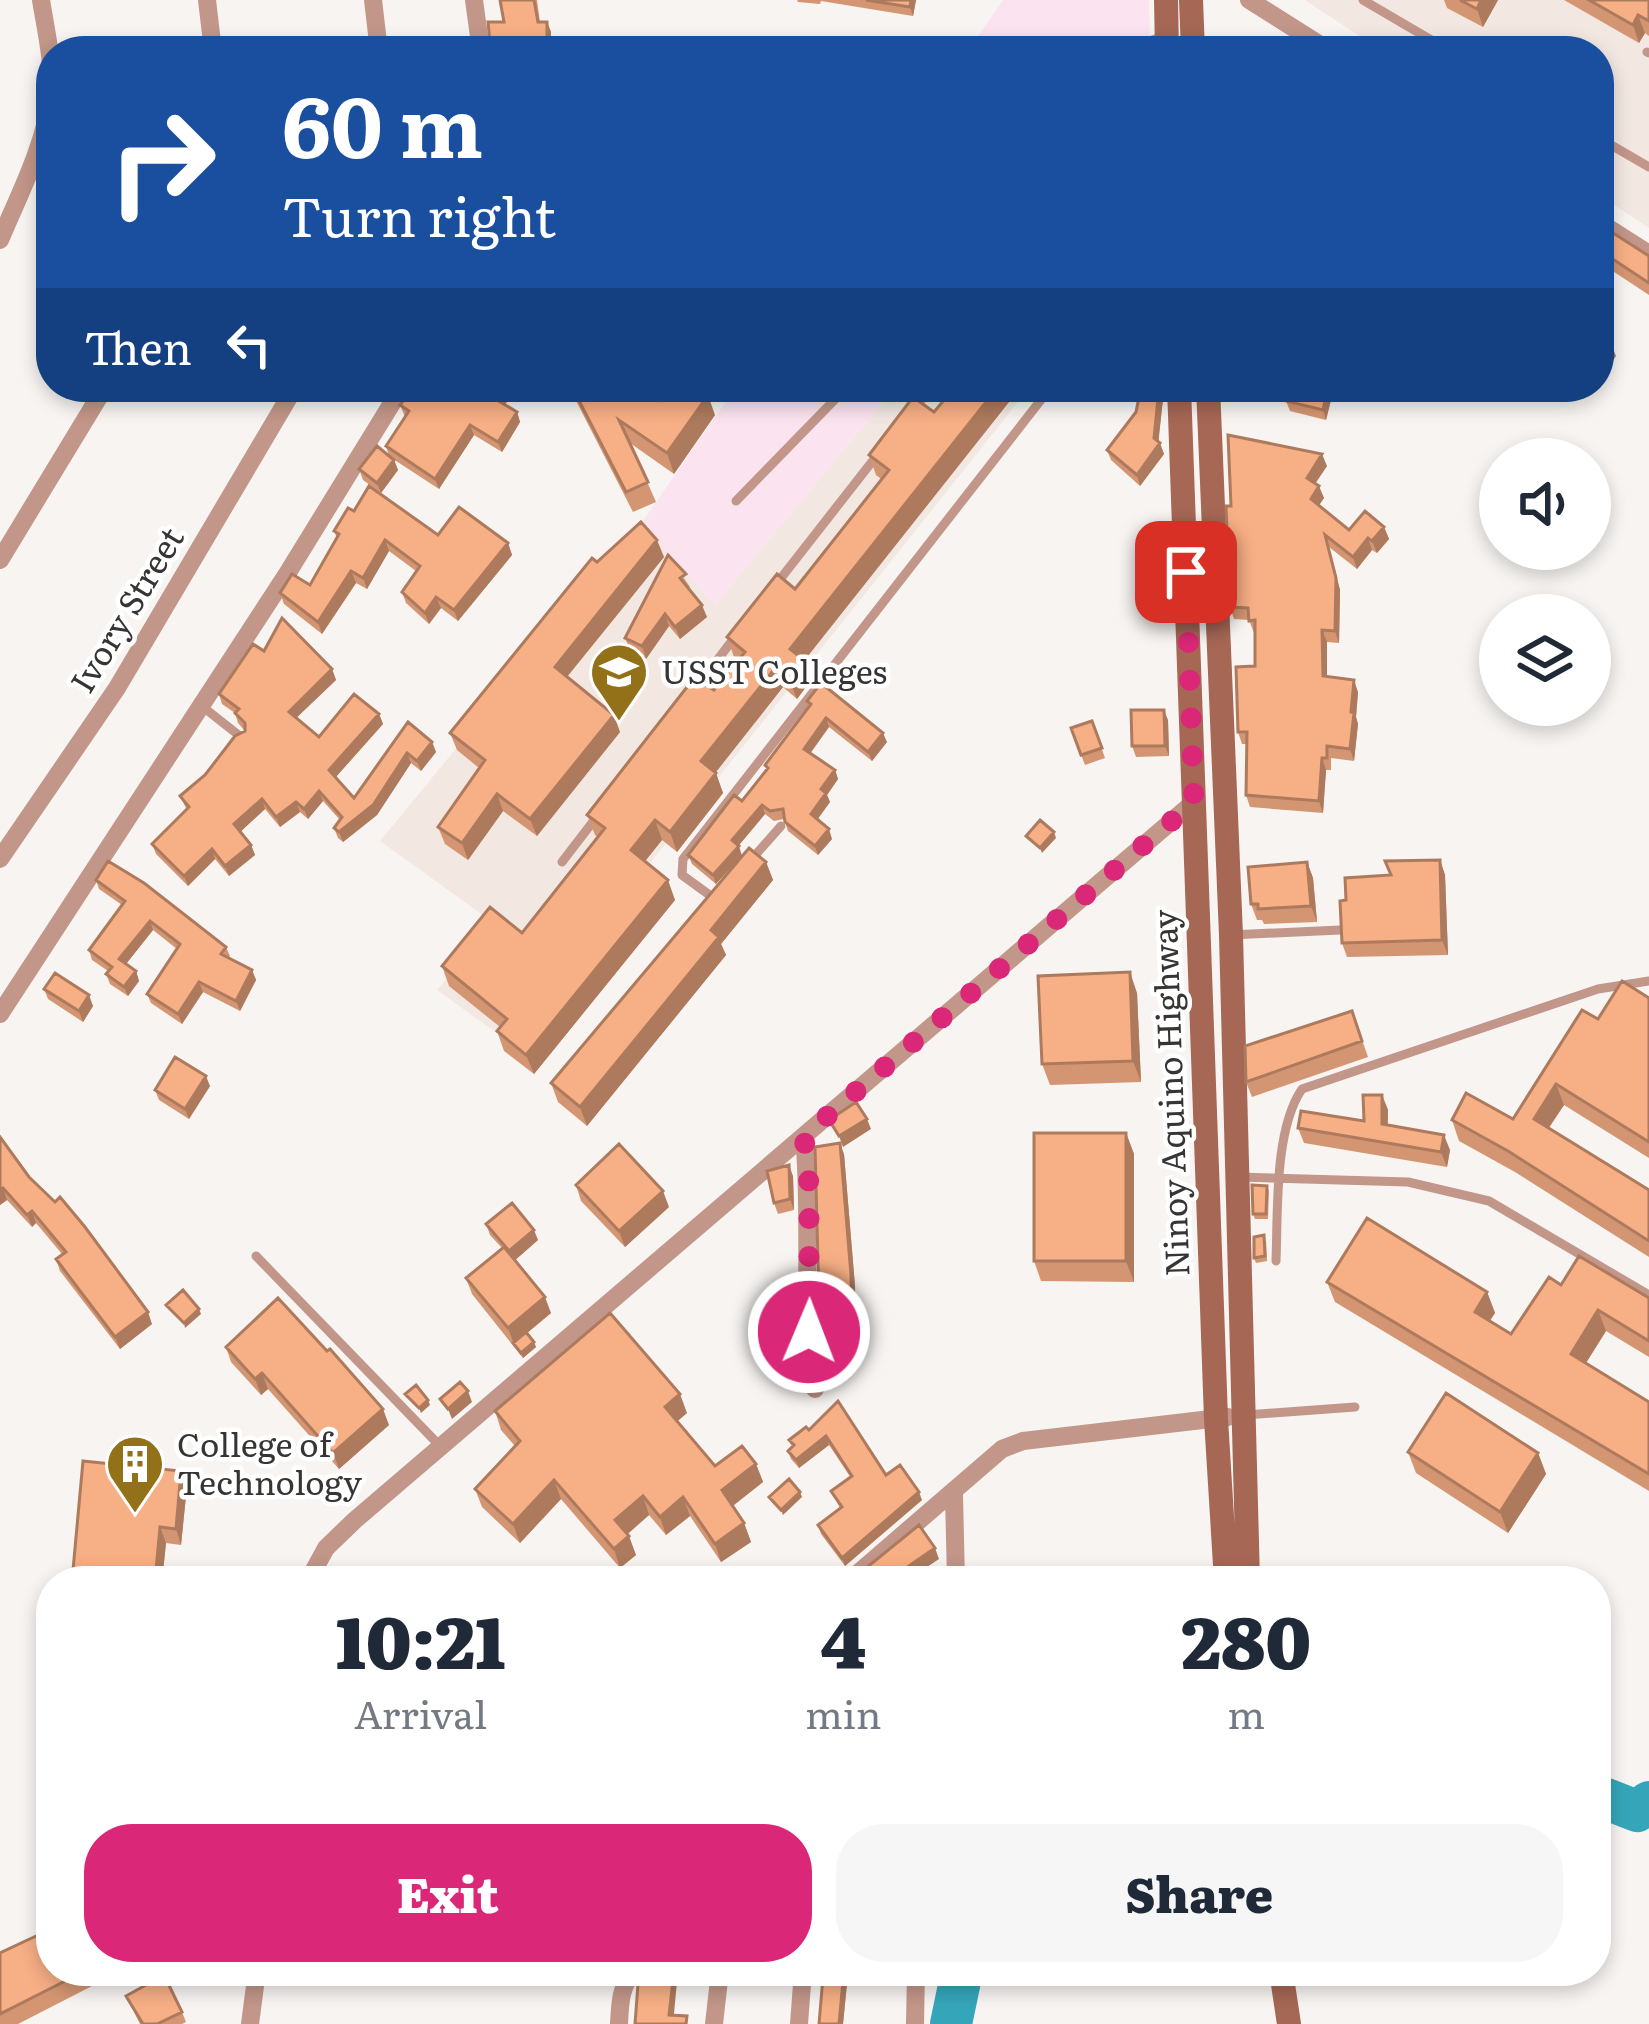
<!DOCTYPE html>
<html lang="en">
<head>
<meta charset="utf-8">
<style>
  :root { --surface:#fff; --page:#f6f6f7; --text:#1f2937; --muted:#747a83; --accent:#db2777 }
  body { margin:0; font-family:Literata,serif; background:var(--page); color:var(--text); height:100vh; display:flex; flex-direction:column; font-size:45px; white-space:nowrap }
  * { box-sizing:border-box; margin:0 }
  p { font-size:39px; color:var(--muted) }
  .icon { flex:none; width:66px; height:66px; fill:none; stroke:currentColor; stroke-width:2; stroke-linecap:round; stroke-linejoin:round }
  .map { position:relative; flex:1; overflow:hidden }
  .details { position:absolute; left:36px; top:1566px; width:1575px; height:420px; display:flex; flex-direction:column; background:var(--surface); border-radius:48px; box-shadow:0 6px 18px #0003 }
  .details>* { flex:none }
  .hud { position:absolute; left:36px; top:36px; width:1578px; height:366px; border-radius:48px; box-shadow:0 6px 18px #0003; background:#1a4fa0; color:#fff; overflow:hidden }
  .controls { position:absolute; left:1479px; top:438px; display:grid; gap:24px }
  .controls a { display:grid; place-items:center; width:132px; height:132px; border-radius:50%; background:var(--surface); box-shadow:0 6px 18px #0003; font-size:60px }
  .pin { position:absolute; display:grid; place-items:center; width:102px; height:102px; color:#fff; margin:-51px; border-radius:24px; box-shadow:0 6px 18px #0006 }
  .me { position:absolute; width:132px; margin:-66px; rotate:1deg; stroke-linejoin:round; filter:drop-shadow(0 0 9px #0008) }
  .turn { display:flex; align-items:center; gap:42px; height:252px; padding:0 48px; font-size:54px }
  .turn .icon { width:156px; height:156px; stroke-width:2.5 }
  .turn b { display:block; font-size:84px; line-height:102px }
  .then { display:flex; align-items:center; height:114px; padding:0 48px; background:#0003; gap:24px; font-size:45px }
  .eta { display:flex; justify-content:space-evenly; align-items:center; height:204px; text-align:center }
  .eta b { font-size:72px; font-weight:800; line-height:84px }
  .action { display:flex; gap:24px; margin-top:auto; padding:24px 48px }
  .action a { flex:1; height:138px; border-radius:48px; background:var(--accent); color:#fff; font-size:48px; font-weight:800; line-height:138px; text-align:center }
  .action a+a { background:var(--page); color:var(--text) }
  .map>svg:first-child { display:block }
</style>
</head>
<body>
<div class="map">
<svg width="1649" height="2024" viewBox="0 0 1649 2024">
  <rect width="100%" height="100%" fill="#f7f4f2"/>
  <path fill="#fbe3ef" d="M1003 0H1149L1150 51H968Z
    M736 387H896L715 605 641 524Z"/>
  <path fill="#f2e7e1" d="M1305 0H1649V228L1599 195V51H1382Z
    M896 387H1030L508 1041 437 990 494 923 380 841 641 524 715 605Z"/>
  <g fill="none" stroke-linecap="round" stroke-linejoin="round">
    <path stroke="#35a6b9" stroke-width="42" d="M1596 1795 1637 1811 1649 1802
      M951 2024 962 1971"/>
    <path stroke="#c29689" stroke-width="9" d="M1363 0 1450 51
      M1120 51 1161 37
      M1506 51V50
      M1647 52 1649 53
      M1599 138 1649 167
      M915 408 932 387
      M736 501 847 387
      M774 587 878 454
      M693 692 734 638
      M203 707 241 737
      M750 861 781 826
      M562 862 595 819
      M715 899 682 875 683 859 1051 387
      M1231 935 1340 930
      M1239 1177 1408 1182 1489 1201 1649 1295
      M256 1256 441 1447
      M1276 1261C1278 1212 1274 1130 1302 1089L1598 989 1649 981
      M1246 1415 1355 1407"/>
    <path stroke="#c29689" stroke-width="18" d="M207 0 213 51
      M373 0 379 51
      M474 0 481 51
      M1249 0 1330 51
      M1599 222 1649 254
      M0 240C19 195 45 145 51 95 54 64 46 31 41 0
      M0 560 105 387
      M0 859 117 688 295 387
      M0 1014 287 574 402 387
      M804 1136C812 1219 801 1306 815 1389
      M954 1495 956 1581
      M308 1581 326 1548 355 1520 1194 802
      M849 1581 1002 1449 1023 1441 1228 1417
      M250 2024 257 1971
      M619 2024C620 2005 620 1986 634 1971
      M714 2024 720 1971
      M799 2024 803 1971
      M915 2024 916 1971"/>
    <path stroke="#a66755" stroke-width="24" d="M1166 0 1167 51
      M1191 0 1193 51
      M1179 387 1216 1419 1226 1581
      M1208 387 1231 935 1248 1581
      M1281 1971 1289 2024"/>
  </g>
  <path fill="#d49672" d="M500 0H537L540 22H547L551 32V51H493L490 43 504 22Z
    M797 0H916L913 16 821 1 820 4 798 2Z
    M1444 0H1498L1483 27 1447 8Z
    M1564 0H1649V36L1645 33 1639 43Z
    M1599 224 1649 256V295L1599 262Z
    M430 387H517L505 405 517 412 520 422 502 452 474 435 439 489 390 457 394 460 398 470 381 493 363 480 359 469 389 456 386 446 405 417 400 405 425 394Z
    M569 387H655L662 400 715 415 674 474 630 443 656 502 633 512Z
    M1237 387H1260V397L1239 396Z
    M1332 396 1326 420 1290 411 1286 401Z
    M1163 399 1158 442 1164 454 1140 486 1111 460 1107 450Z
    M934 412 804 661 811 680 797 699 783 687 715 772 723 793 677 852 662 840 645 861 675 900 534 1074 504 1051 497 1031 500 1027 449 986 442 966 522 933 598 837 595 835 587 815 714 690 738 660 734 657 727 637 795 589 881 479 876 475 869 455Z
    M1327 466 1315 483 1324 498 1319 505 1349 530 1384 527 1389 539 1377 553 1372 550 1357 569 1329 547 1340 590 1339 643 1327 642V677L1358 692 1356 717 1358 724 1354 761 1331 758V770H1326L1323 813 1250 807 1246 795V744H1242L1238 732 1255 666V632L1254 633 1249 620 1234 619 1230 607 1231 506Z
    M354 511 438 535 508 543 512 555 458 621 441 608 429 624 406 603 402 592 416 571 389 551 367 589 356 583 322 634 284 604 280 593 310 585 337 538 334 531Z
    M668 555 690 587 688 588 707 617 680 639 669 626 646 659 630 650 625 638Z
    M664 557 567 677 620 732 537 836 503 811 468 860 445 844 438 827 479 768 457 750 450 733 597 562Z
    M264 651 332 669 336 680 296 718 319 737 379 714 383 724 336 777 354 798 408 722 432 742 436 752 421 771 411 763 377 815 343 842 338 838 334 828 340 820 323 801 308 819 300 812 280 827 265 809 240 832 251 845 255 855 229 876 215 859 188 886 156 854 152 844 187 810 180 796 205 775 245 731 238 723 235 713 222 704 219 694Z
    M807 701 887 742 872 761 829 727 810 753 835 770 838 779 827 795 830 802 817 820 832 839 818 855 788 831 784 819 774 821 765 814 738 846 716 884 692 864 688 855 742 801 767 770 765 765 809 706Z
    M1168 720 1169 756 1136 757 1132 746Z
    M1092 721 1105 758 1085 765 1071 728Z
    M1440 860 1445 875 1448 955 1347 957 1342 943 1346 900 1390 875Z
    M766 862 773 880 721 944 726 955 587 1126 558 1102 551 1083Z
    M1307 862 1313 878 1317 922 1264 924 1262 920H1257L1251 904Z
    M96 880 226 947 230 956 228 958 252 970 256 980 240 1011 203 992 182 1024 151 1003 147 994 177 949 153 930 126 964 136 971 139 981 128 996 110 984 106 974 108 971 92 960 89 950 122 905 99 889Z
    M44 989 93 1006 83 1022 48 999Z
    M1137 993 1141 1082 1050 1085 1042 1064Z
    M1649 998V1158L1564 1105 1549 1128 1649 1190V1257L1515 1172 1459 1141 1452 1120 1513 1119 1598 1019Z
    M1352 1011 1368 1057 1252 1097 1246 1082Z
    M210 1086 189 1119 159 1100 155 1090Z
    M1382 1095 1388 1110V1125L1450 1150 1447 1167 1304 1143 1298 1128 1364 1121Z
    M1126 1133 1134 1154V1282L1041 1281 1034 1261Z
    M0 1137 29 1177 152 1324 120 1349 60 1271 56 1259 62 1254 36 1223 32 1227 7 1200 0 1205Z
    M844 1154 855 1286 856 1350H824L820 1339Z
    M793 1176 794 1210 778 1214 774 1203Z
    M576 1185 669 1207 625 1247 581 1201Z
    M1267 1186 1269 1191 1268 1219H1255L1253 1214Z
    M486 1224 538 1240 515 1260 551 1313 527 1333 536 1347 523 1358 472 1294 466 1278 502 1248 490 1235Z
    M1266 1240 1267 1261 1256 1263 1254 1258Z
    M1327 1282 1487 1292 1495 1313 1489 1321 1511 1334 1561 1285 1649 1298V1357L1606 1331 1586 1363 1649 1402V1491L1335 1302Z
    M226 1347 389 1425 339 1469 268 1389 261 1395 231 1362Z
    M838 1401 886 1475 922 1500 845 1566 821 1534 818 1525 840 1508 831 1491 851 1478 829 1445 799 1468 791 1459 788 1451 792 1447 789 1440 809 1430Z
    M495 1411 687 1413 677 1421 715 1466 756 1464 763 1482 732 1506 744 1523 751 1542 721 1562 690 1516 666 1535 649 1515 627 1534 636 1555 620 1568 561 1499 520 1543 482 1507 475 1489 515 1446 501 1430Z
    M1408 1452 1538 1453 1546 1474 1508 1533 1416 1473Z
    M181 1471 187 1486 181 1545 166 1543 162 1581H72Z
    M51 1803V1901H49L43 1885Z
    M0 1953 51 1971H88L94 1985 18 2024H0Z
    M820 1971H882L880 1978 848 1973 843 2024H819L823 1985 820 1977Z
    M126 1996 182 2012 186 2022 182 2024H140Z"/>
  <path fill="#ad7a5d" d="M911 0H916L913 16 910 7Z
    M1481 0H1498L1483 27 1477 9Z
    M1638 15 1645 33 1639 43 1633 25Z
    M547 22 551 32V51L547 43Z
    M1612 346 1616 356 1599 382V365Z
    M506 387H517L501 410 497 400Z
    M998 387H1021L804 661 811 680 797 699 789 679 790 649Z
    M1329 387 1332 396 1326 420 1323 410Z
    M1159 389 1163 399 1158 446 1160 443 1164 454 1140 486 1137 475 1154 438Z
    M708 395 715 415 674 474 667 453Z
    M517 412 520 422 502 452 498 442Z
    M470 425 474 435 439 489 435 479Z
    M1322 454 1327 466 1311 490 1307 478Z
    M394 460 398 470 381 493 377 483Z
    M1319 486 1324 498 1315 511 1311 499Z
    M1384 527 1389 539 1377 553 1372 541Z
    M1325 535 1340 590 1339 643 1335 631Z
    M1368 538 1372 550 1357 569 1353 557Z
    M385 540 389 551 367 589 363 578Z
    M657 540 664 557 561 684 555 667Z
    M508 543 512 555 458 621 454 610Z
    M351 571 356 583 322 634 318 622Z
    M436 597 441 608 429 624 425 613Z
    M702 605 707 617 680 639 675 627Z
    M665 614 669 626 646 659 642 646Z
    M1322 630 1327 642V688L1323 676Z
    M776 667 783 687 709 781 701 761Z
    M332 669 336 680 292 722 289 712Z
    M1354 680 1358 692 1356 717 1358 724 1354 761 1350 749Z
    M1164 710 1168 720 1169 756 1165 746Z
    M379 714 383 724 333 780 329 770Z
    M614 715 620 732 537 836 530 819Z
    M826 718 829 727 807 758 804 749Z
    M883 733 887 742 872 761 868 752Z
    M432 742 436 752 421 771 417 761Z
    M407 753 411 763 377 815 343 842 339 832Z
    M1322 758 1326 770 1323 813 1319 801Z
    M835 770 838 779 827 795 830 802 814 824 811 814 821 789Z
    M716 773 723 793 677 852 670 832Z
    M319 791 323 801 308 819 304 809Z
    M497 794 503 811 468 860 462 843Z
    M262 799 265 809 238 834 234 824Z
    M296 802 300 812 280 827 276 817Z
    M762 805 765 814 735 850 732 840Z
    M655 820 662 840 638 870 631 850Z
    M829 829 832 839 818 855 815 846Z
    M1054 832 1056 838 1042 853 1040 848Z
    M251 845 255 855 229 876 225 866Z
    M739 846 742 856 716 884 713 875Z
    M212 849 215 859 188 886 184 876Z
    M1440 860 1445 875 1448 955 1442 940Z
    M766 862 773 880 721 944 726 955 587 1126 580 1107 711 930Z
    M1307 862 1313 878 1317 922 1311 906Z
    M668 880 675 900 534 1074 526 1055Z
    M150 921 153 930 122 969 119 959Z
    M252 970 256 980 240 1011 236 1001Z
    M136 971 139 981 128 996 124 987Z
    M1130 972 1137 993 1141 1082 1133 1061Z
    M199 982 203 992 182 1024 178 1014Z
    M89 995 93 1006 83 1022 79 1011Z
    M206 1076 210 1086 189 1119 185 1109Z
    M1556 1084 1564 1105 1541 1139 1534 1119Z
    M1382 1095 1388 1110 1387 1139 1382 1124Z
    M867 1119 871 1129 843 1147 839 1136Z
    M1126 1133 1134 1154V1282L1126 1261Z
    M1444 1135 1450 1150 1447 1167 1441 1152Z
    M840 1143 844 1154 855 1286 856 1350 852 1340Z
    M789 1165 793 1176 794 1210 790 1199Z
    M3 1188 7 1200 0 1205V1190Z
    M663 1191 669 1207 625 1247 619 1231Z
    M32 1211 36 1223 32 1227 27 1215Z
    M534 1230 538 1240 513 1262 509 1251Z
    M1487 1292 1495 1313 1482 1333 1475 1312Z
    M545 1297 551 1313 514 1344 508 1328Z
    M199 1309 201 1314 185 1328 184 1323Z
    M1598 1310 1606 1331 1579 1374 1571 1354Z
    M148 1312 152 1324 120 1349 115 1337Z
    M534 1342 536 1347 523 1358 521 1353Z
    M262 1373 268 1389 261 1395 255 1379Z
    M468 1391 472 1402 452 1419 448 1409Z
    M680 1394 687 1413 672 1426 665 1407Z
    M428 1400 430 1405 421 1413 419 1408Z
    M383 1409 389 1425 339 1469 333 1453Z
    M826 1436 829 1445 799 1468 796 1460Z
    M1538 1453 1546 1474 1508 1533 1500 1512Z
    M756 1464 763 1482 729 1509 722 1490Z
    M181 1471 187 1486 181 1545 176 1529Z
    M554 1480 561 1499 520 1543 513 1524Z
    M800 1492 802 1497 783 1515 781 1510Z
    M919 1492 922 1500 845 1566 842 1558Z
    M643 1496 649 1515 622 1539 615 1520Z
    M683 1497 690 1516 666 1535 660 1517Z
    M744 1523 751 1542 721 1562 715 1544Z
    M160 1527 166 1543 162 1581H155Z
    M629 1536 636 1555 620 1568 614 1549Z
    M935 1548 939 1559 906 1581H887Z
    M674 1971H678L673 2024 669 2015Z
    M844 1971H847L848 1973 843 2024H839Z"/>
  <path fill="#f7af85" stroke="#ad7a5d" stroke-width="3" d="M500 0H534L538 22H547V43H490L488 22H504Z
    M866 0H911L910 7Z
    M1460 0H1481L1477 9Z
    M1589 0H1649V21L1638 15 1633 25Z
    M1599 224 1649 256V283L1599 250Z
    M1599 337 1612 346 1599 365Z
    M413 387 425 394 430 387H506L497 400 517 412 498 442 470 425 435 479 386 446 409 411 400 405Z
    M572 387H655L662 400 671 387H696L708 395 667 453 619 420 648 482 626 492Z
    M955 387H998L790 649 804 660 789 679 776 667 701 761 716 773 670 832 655 820 631 850 668 880 526 1055 497 1031 507 1019 442 966 490 907 522 933 605 828 587 815 694 678 714 690 745 652 727 637 777 574 795 589 889 470 869 455 913 397 934 412Z
    M1141 387 1159 389 1154 438 1160 443 1137 475 1107 450 1136 412Z
    M1237 387H1258V392L1237 391Z
    M1289 387H1328L1323 410 1286 401Z
    M1228 435 1322 454 1307 478 1319 486 1311 499 1349 530 1365 511 1384 527 1372 541 1368 538 1353 557 1325 535 1336 578 1335 631 1322 630 1323 676 1354 680 1351 712 1354 713 1350 749 1327 746V758H1322L1319 801 1246 795 1247 732H1238L1236 667 1255 666V620L1249 621 1248 608 1230 607 1226 506H1231Z
    M377 446 394 460 377 483 359 469Z
    M369 486 438 535 459 507 508 543 454 610 436 597 425 613 402 592 420 566 385 540 363 578 351 571 318 622 280 593 292 574 310 585 339 534 334 531 348 508 354 511Z
    M641 522 657 540 555 667 614 715 530 819 497 794 462 843 438 827 485 760 450 733 592 558 597 562Z
    M668 555 686 574 680 578 702 605 675 627 665 614 642 646 625 638Z
    M282 618 332 669 289 712 319 737 354 694 379 714 329 770 354 798 408 722 432 742 417 761 407 753 373 805 339 832 334 828 342 817 319 791 304 809 296 802 276 817 262 799 234 824 251 845 225 866 212 849 184 876 152 844 189 807 180 796 205 775 235 736 245 731V723L235 713 239 709 219 694 253 644 264 651Z
    M821 683 883 733 868 752 826 718 804 749 835 770 821 789 826 793 811 814 829 829 815 846 785 822 783 809 770 811 762 805 732 840 739 846 713 875 688 855 734 795 742 801 768 768 765 765 811 704 807 701Z
    M1131 710H1164L1165 746H1132Z
    M1092 721 1102 748 1081 755 1071 728Z
    M1040 820 1054 832 1040 848 1026 836Z
    M749 848 766 862 711 930 719 937 580 1107 551 1083Z
    M1440 860 1442 940 1342 943 1340 901 1346 900 1345 878 1391 875 1385 861Z
    M108 861 144 883 226 947 221 954 252 970 236 1001 199 982 178 1014 147 994 180 944 150 921 119 959 136 971 124 987 106 974 112 967 89 950 125 901 96 880Z
    M1307 862 1311 906 1258 909V904H1251L1248 867Z
    M1130 972 1133 1061 1042 1064 1038 976Z
    M55 973 89 995 79 1011 44 989Z
    M1622 981 1649 998V1142L1556 1084 1534 1119 1649 1190V1241L1508 1151 1452 1120 1466 1093 1513 1119 1582 1010 1598 1019Z
    M1352 1011 1362 1041 1246 1082 1245 1046Z
    M175 1057 206 1076 185 1109 155 1090Z
    M1363 1095H1382V1124L1444 1135 1441 1152 1298 1128 1301 1111 1364 1121Z
    M856 1102 867 1119 839 1136 829 1120Z
    M1034 1133H1126V1261H1034Z
    M0 1137 29 1177 55 1202 60 1197 85 1227 148 1312 115 1337 56 1259 66 1252 32 1211 27 1215 3 1188 0 1190Z
    M840 1143 851 1275 852 1340 820 1339 815 1147Z
    M619 1144 663 1191 619 1231 576 1185Z
    M789 1165 790 1199 774 1203 767 1171Z
    M1252 1185 1267 1186 1266 1214H1253Z
    M512 1203 534 1230 509 1251 486 1224Z
    M1367 1218 1487 1292 1475 1312 1511 1334 1549 1277 1561 1285 1579 1256 1649 1298V1341L1598 1310 1571 1354 1649 1402V1474L1327 1282Z
    M1264 1235 1265 1256 1254 1258V1237Z
    M504 1247 545 1297 508 1328 466 1278Z
    M183 1290 199 1309 184 1323 166 1305Z
    M278 1298 327 1351 330 1349 383 1409 333 1453 262 1373 255 1379 226 1347Z
    M610 1313 680 1394 665 1407 715 1466 742 1446 756 1464 722 1490 744 1523 715 1544 683 1497 660 1517 643 1496 615 1520 629 1536 614 1549 554 1480 513 1524 475 1489 520 1441 495 1411Z
    M526 1332 534 1342 521 1353 513 1343Z
    M460 1382 468 1391 448 1409 440 1399Z
    M416 1385 428 1400 419 1408 405 1394Z
    M1446 1393 1538 1453 1500 1512 1408 1452Z
    M838 1401 886 1475 900 1465 919 1492 842 1558 818 1525 842 1507 831 1491 852 1476 826 1436 796 1460 788 1451 794 1445 789 1440 806 1427 809 1430Z
    M83 1461 181 1471 176 1529 160 1527 155 1581H72Z
    M789 1479 800 1492 781 1510 769 1497Z
    M919 1525 935 1548 887 1581H850Z
    M51 1803V1886L43 1885Z
    M51 1929V1971H85L0 2014V1953Z
    M639 1971H674L669 2015 687 2016 686 2024H635Z
    M820 1971H844L839 2024H819L823 1977H820Z
    M164 1975 182 2012 157 2024H143L126 1996Z"/>
  <g fill="none" stroke-linecap="round" stroke-linejoin="round">
    <path stroke="#db2777" stroke-width="21" stroke-dasharray="0 37.8" d="M809 1332V1184L804 1136 1194 802 1186 572"/>
  </g>
  <defs>
    <g id="university-pin" transform="scale(3)"><path d="M0 17L-7.5 6A9.5 9.5 0 1 1 7.5 6Z" fill="#927118" stroke="#fff"/><path d="M0-5L7-2L0 1L-7-2ZM-4 1L0 2.5L4 1V4Q0 6-4 4Z" fill="#fff"/></g>
    <g id="building-pin" transform="scale(3)"><path d="M0 17L-7.5 6A9.5 9.5 0 1 1 7.5 6Z" fill="#927118" stroke="#fff"/><path d="M-4-6H4V6H1V3H-1V6H-4ZM-2.5-4.3h1.7v1.8h-1.7ZM.8-4.3h1.7v1.8H.8ZM-2.5-1h1.7V.8h-1.7ZM.8-1h1.7V.8H.8Z" fill="#fff"/></g>
  </defs>
  <g fill-rule="evenodd">
    <use href="#university-pin" x="619" y="672"/>
    <use href="#building-pin" x="135" y="1464"/>
  </g>
  <g text-anchor="middle" stroke-width="9" stroke-linejoin="round" paint-order="stroke">
    <g font-size="33" fill="#363534" stroke="#fff">
      <text transform="translate(127 610) rotate(-59)" y="12">Ivory Street</text>
      <text transform="translate(1171 1093) rotate(-92)" y="12">Ninoy Aquino Highway</text>
    </g>
    <g font-size="33" fill="#363534" stroke="#fff" text-anchor="start">
      <text x="661" y="684">USST Colleges</text>
      <text x="177" y="1457">College of<tspan x="177" dy="38">Technology</tspan></text>
    </g>
  </g>
</svg>
<div class="controls">
<a><svg class="icon" aria-label="sound" viewBox="0 0 24 24"><path d="M4 9h4l5-4v14l-5-4H4zM17 9q2 3 0 6"/></svg></a>
<a><svg class="icon" aria-label="layers" viewBox="0 0 24 24"><path d="M12 4l9 5-9 5-9-5zM3 14l9 5 9-5"/></svg></a>
</div>
<div class="pin" style="left:1186px;top:572px;background:#d93025"><svg class="icon" aria-label="arrive" viewBox="0 0 24 24"><path d="M6 21V4h12l-3 4 3 4H6"/></svg></div>
<svg class="me" style="left:809px;top:1332px" viewBox="-20 -20 40 40"><circle r="17" fill="#db2777" stroke="#fff" stroke-width="3"/><path d="M0-11L8 9 0 5-8 9z" fill="#fff"/></svg>
<div class="hud">
<div class="turn"><svg class="icon" aria-label="right" viewBox="0 0 24 24"><path d="M7 20v-9h11M14 6l5 5-5 5"/></svg><div><b>60 m</b>Turn right</div></div>
<div class="then">Then<svg class="icon" aria-label="left" viewBox="0 0 24 24"><path d="M17 20v-9H6M10 6l-5 5 5 5"/></svg></div>
</div>
<section class="details">
<div class="eta">
<div><b>10:21</b><p>Arrival</p></div>
<div><b>4</b><p>min</p></div>
<div><b>280</b><p>m</p></div>
</div>
<div class="action"><a>Exit</a><a>Share</a></div>
</section>
</div>
</body>
</html>
